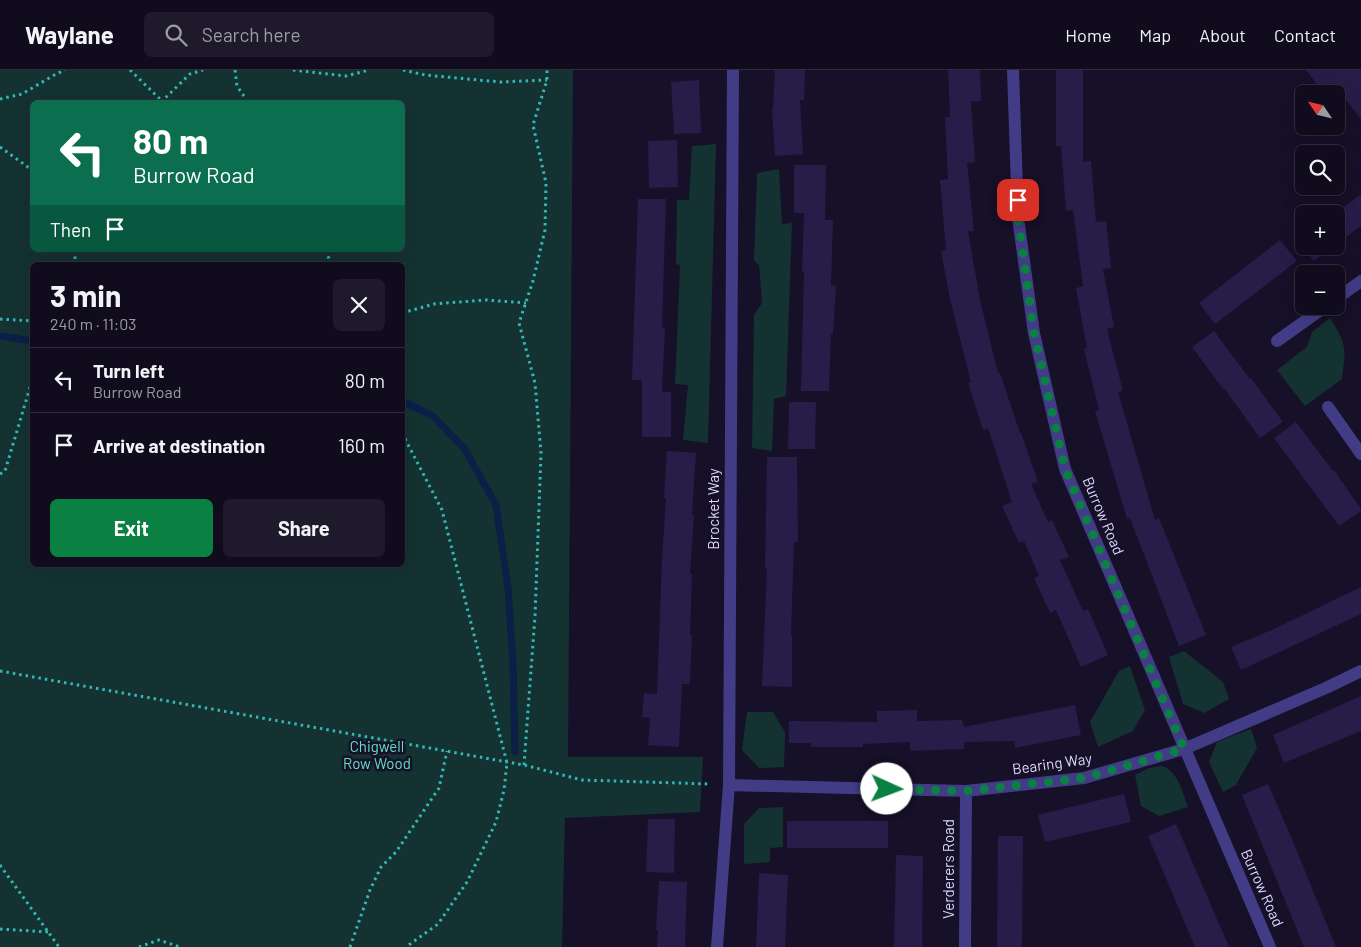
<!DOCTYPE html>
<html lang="en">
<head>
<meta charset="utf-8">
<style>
  :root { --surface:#100c1e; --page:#1e1a2b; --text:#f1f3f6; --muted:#9c9ba4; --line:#302c3c; --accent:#0b8043 }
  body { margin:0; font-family:Barlow,sans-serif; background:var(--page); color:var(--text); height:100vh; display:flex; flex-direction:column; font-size:19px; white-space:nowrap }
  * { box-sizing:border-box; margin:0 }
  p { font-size:16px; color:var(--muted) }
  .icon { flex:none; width:28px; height:28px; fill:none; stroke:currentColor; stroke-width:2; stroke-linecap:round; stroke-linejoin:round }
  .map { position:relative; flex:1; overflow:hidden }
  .panel { position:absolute; left:30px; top:192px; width:375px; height:305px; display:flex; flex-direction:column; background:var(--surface); border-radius:8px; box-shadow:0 5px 20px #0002,0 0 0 1px var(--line) }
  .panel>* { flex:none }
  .banner { position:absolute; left:30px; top:30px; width:375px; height:152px; border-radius:8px; box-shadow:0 5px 20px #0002,0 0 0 1px var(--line); background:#0b6e4f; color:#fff; overflow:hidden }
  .needle { width:32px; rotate:305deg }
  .buttons { position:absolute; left:1295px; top:15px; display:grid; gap:10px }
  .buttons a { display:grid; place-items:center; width:50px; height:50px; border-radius:8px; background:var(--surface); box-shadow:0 5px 20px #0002,0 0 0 1px var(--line); font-size:25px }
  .pin { position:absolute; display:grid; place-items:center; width:42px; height:42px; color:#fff; margin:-21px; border-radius:10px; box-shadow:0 2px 8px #0006 }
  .me { position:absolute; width:55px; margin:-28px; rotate:92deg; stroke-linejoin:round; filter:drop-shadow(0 0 4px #0008) }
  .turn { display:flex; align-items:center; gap:18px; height:105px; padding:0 20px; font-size:22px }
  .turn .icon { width:65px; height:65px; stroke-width:2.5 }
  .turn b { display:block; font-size:35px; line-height:42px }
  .then { display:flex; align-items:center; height:48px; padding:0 20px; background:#0003; gap:10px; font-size:19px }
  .round { display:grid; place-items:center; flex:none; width:52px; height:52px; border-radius:8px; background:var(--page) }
  .head { display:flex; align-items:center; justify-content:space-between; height:85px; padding:0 20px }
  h1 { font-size:30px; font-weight:700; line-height:38px }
  .action { display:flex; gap:10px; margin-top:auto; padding:10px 20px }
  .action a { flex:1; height:58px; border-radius:8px; background:var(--accent); color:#fff; font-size:20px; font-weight:700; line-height:58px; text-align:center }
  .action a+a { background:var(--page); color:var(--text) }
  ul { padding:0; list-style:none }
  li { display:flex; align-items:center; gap:15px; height:65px; padding:0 20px; border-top:1px solid var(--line) }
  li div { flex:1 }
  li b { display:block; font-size:19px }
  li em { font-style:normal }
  header { display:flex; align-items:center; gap:30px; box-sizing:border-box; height:70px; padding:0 25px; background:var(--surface); border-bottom:1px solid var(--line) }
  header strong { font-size:24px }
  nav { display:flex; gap:28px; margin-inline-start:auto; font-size:18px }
  .search { width:350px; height:45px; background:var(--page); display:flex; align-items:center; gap:12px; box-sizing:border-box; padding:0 18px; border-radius:8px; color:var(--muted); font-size:19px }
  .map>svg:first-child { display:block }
</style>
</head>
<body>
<header>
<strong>Waylane</strong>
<div class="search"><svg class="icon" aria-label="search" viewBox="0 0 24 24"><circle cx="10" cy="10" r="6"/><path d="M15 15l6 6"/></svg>Search here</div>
<nav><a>Home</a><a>Map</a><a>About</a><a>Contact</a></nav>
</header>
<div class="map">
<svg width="1361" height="877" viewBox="0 0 1361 877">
  <rect width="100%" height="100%" fill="#161028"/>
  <path fill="#143232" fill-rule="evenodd" d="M0 0H573L568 687H703L700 742 565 748 562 877H0ZM32 32H402V180H32ZM32 195H402V495H32Z
    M716 74 708 373 683 370 688 315 675 314 680 195 676 194 677 130H689L692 76Z
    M779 99 782 154 792 153 786 326 774 329 772 381 752 378 754 245 762 233 759 195 754 191 757 103Z
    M1330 248C1347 275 1346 277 1342 309L1305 336 1277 300 1307 277 1312 262Z
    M1184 581 1223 612 1229 629 1204 643 1183 634 1169 587Z
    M1130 596 1145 640 1133 661 1098 677 1090 652 1119 601Z
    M747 642H773L785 662 784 697 759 698 742 680Z
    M1251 659 1257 678 1236 715 1223 722 1209 692 1217 672Z
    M1162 696C1179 702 1182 722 1188 737L1159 746 1141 736 1135 705 1149 698Z
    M783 737V777L770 778V792L744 794V754L759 738Z"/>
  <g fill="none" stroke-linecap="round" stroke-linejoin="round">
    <path stroke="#0b1f47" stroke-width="7" d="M0 266 32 271
      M402 331 433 346 464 378 496 435 508 518 513 593 515 682"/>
  </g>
  <path fill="#271d49" d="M775 0H805L804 30H800L803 84 775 86 772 39H773Z
    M948 0H980L981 31H971L975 92 967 93 974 161H968L980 230 998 303H1000L1020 363H1021L1038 412 1031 414 1048 452 1052 450 1069 487 1060 490 1083 541 1088 539 1108 585 1081 597 1056 540 1050 543 1034 508 1039 506 1024 471 1019 473 1002 436 1012 432 988 358 983 360 968 313 971 312 950 229 941 181 946 180 940 110 948 109 945 47H950Z
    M1056 0H1083V92L1091 91 1096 152 1106 151 1111 198 1103 199 1114 257 1107 259 1123 321 1118 322 1155 450 1159 448 1206 565 1179 576 1130 448 1127 449 1095 341 1099 340 1084 279 1087 278 1076 218 1083 216 1073 140 1066 141 1061 76H1056Z
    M1306 0H1361V49L1333 13 1323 22Z
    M699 10 701 63 674 64 671 12Z
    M677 70 678 117 649 118 648 71Z
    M794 95H826L825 150H833L831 215 836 216 833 264H831L829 321H801L804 201H802L804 143H794Z
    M1361 124V156L1336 175V144H1335Z
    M638 129H666L662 257 665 258 662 322H671V367H642V310H632Z
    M1304 167V176H1334L1314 191 1299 171Z
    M1280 170 1297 191 1215 254 1199 233Z
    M1214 261 1250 309 1251 308 1283 352 1260 368 1224 318 1223 319 1192 277Z
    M789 332H816L815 379H788Z
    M1296 352 1333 401 1334 400 1361 439V441L1339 456 1274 368Z
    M667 381 696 383 692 445H694L690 504H692L690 565H692L690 614H682L679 677 648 675 650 648 642 647 644 623 657 624 662 490 666 428H664Z
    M767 387H797L798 472H794L791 565H792V617L762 616 767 498H765Z
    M1361 517V544L1241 600 1231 577 1274 559Z
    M1361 626V661L1284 693 1273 665Z
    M1075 635 1081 665 1015 678 1014 671 964 672V679L910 681V672L863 674V677H811V673H789V651L877 652V641L917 640V651L962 650 964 657Z
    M1268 714 1294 774 1336 877H1304L1242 725Z
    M1124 724 1131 752 1045 772 1038 745Z
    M648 749H675L674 803 646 802Z
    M787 751H888V778H787Z
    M1176 754 1229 877H1195L1148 766Z
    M998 766H1023L1022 877H997Z
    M896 785 923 786 922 877H894Z
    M759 803 788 805 785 877H756Z
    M659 811 687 812 685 877H657L658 860H656Z"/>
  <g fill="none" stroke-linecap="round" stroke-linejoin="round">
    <path stroke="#32b9b6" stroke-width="3" stroke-dasharray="2.5 4" stroke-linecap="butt" d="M130 0 162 31
      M235 0 237 16 248 32
      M293 0 346 6 369 0
      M403 0 425 5 500 12 547 10
      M0 29 22 24 56 4 65 0
      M161 32 190 4 203 0
      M0 77 32 100
      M74 180 76 195
      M326 180 331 195
      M402 243 434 234 486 230 526 233
      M0 249 32 251
      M402 363 442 440 507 693 504 720 496 752 467 812 438 854 406 877
      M0 404 5 401 31 314 32 313
      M0 601 524 695 582 710 710 714
      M524 695 535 546 541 383 535 313 519 253 533 211 545 160 546 113 533 55 547 10V0
      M0 795 59 877
      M0 859 48 862
      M139 877 159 870 180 877
      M350 877 370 820 381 797 396 782 439 718 447 681"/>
    <path stroke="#423c87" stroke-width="12" d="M1013 0 1018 148 1034 263 1065 399 1270 877
      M1336 229 1361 211
      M1277 271 1326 236
      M1328 337 1361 384
      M729 715 966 721 1084 708 1184 679 1328 617 1361 601
      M717 877 729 715 733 0
      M965 877 966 721"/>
  </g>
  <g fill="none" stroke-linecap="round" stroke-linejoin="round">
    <path stroke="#0b8043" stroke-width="9" stroke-dasharray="0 16.2" d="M887 719 966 721 1084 708 1184 679 1065 399 1034 263 1018 148V130"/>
  </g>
  <g text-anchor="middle" stroke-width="5" stroke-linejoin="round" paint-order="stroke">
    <g font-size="15" fill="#ded8fe" stroke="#161028">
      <text transform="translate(714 439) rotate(-90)" y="5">Brocket Way</text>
      <text transform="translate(1103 446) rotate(67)" y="5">Burrow Road</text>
      <text transform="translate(1052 694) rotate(-8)" y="5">Bearing Way</text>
      <text transform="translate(949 799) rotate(-90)" y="5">Verderers Road</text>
      <text transform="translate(1262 818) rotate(66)" y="5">Burrow Road</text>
    </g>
    <g font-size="15" fill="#64dfc5" stroke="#161028">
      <text x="377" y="682">Chigwell<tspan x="377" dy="17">Row Wood</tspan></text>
    </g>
  </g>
</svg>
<div class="buttons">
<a><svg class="needle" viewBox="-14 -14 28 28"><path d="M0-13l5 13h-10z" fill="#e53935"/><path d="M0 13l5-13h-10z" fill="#9c9ba4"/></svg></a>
<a><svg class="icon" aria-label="search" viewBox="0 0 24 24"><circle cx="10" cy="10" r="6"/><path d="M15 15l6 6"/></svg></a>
<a>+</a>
<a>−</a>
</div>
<div class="pin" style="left:1018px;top:130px;background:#d93025"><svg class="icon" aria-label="arrive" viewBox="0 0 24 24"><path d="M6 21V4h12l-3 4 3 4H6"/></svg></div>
<svg class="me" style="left:887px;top:719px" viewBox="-20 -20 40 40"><circle r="19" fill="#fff"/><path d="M0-13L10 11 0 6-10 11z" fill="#0b8043"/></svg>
<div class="banner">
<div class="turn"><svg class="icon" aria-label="left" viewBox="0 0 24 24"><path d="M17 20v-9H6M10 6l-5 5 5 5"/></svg><div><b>80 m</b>Burrow Road</div></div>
<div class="then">Then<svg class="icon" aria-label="arrive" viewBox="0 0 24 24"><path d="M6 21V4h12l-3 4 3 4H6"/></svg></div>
</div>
<section class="panel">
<div class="head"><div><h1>3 min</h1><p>240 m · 11:03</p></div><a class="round"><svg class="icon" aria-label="close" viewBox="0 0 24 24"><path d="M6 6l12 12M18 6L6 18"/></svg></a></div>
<ul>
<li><svg class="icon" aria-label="left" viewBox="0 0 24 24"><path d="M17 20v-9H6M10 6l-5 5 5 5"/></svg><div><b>Turn left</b><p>Burrow Road</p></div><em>80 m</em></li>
<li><svg class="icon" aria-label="arrive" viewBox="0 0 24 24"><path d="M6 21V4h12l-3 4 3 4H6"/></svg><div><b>Arrive at destination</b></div><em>160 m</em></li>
</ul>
<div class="action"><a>Exit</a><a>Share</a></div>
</section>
</div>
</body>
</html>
